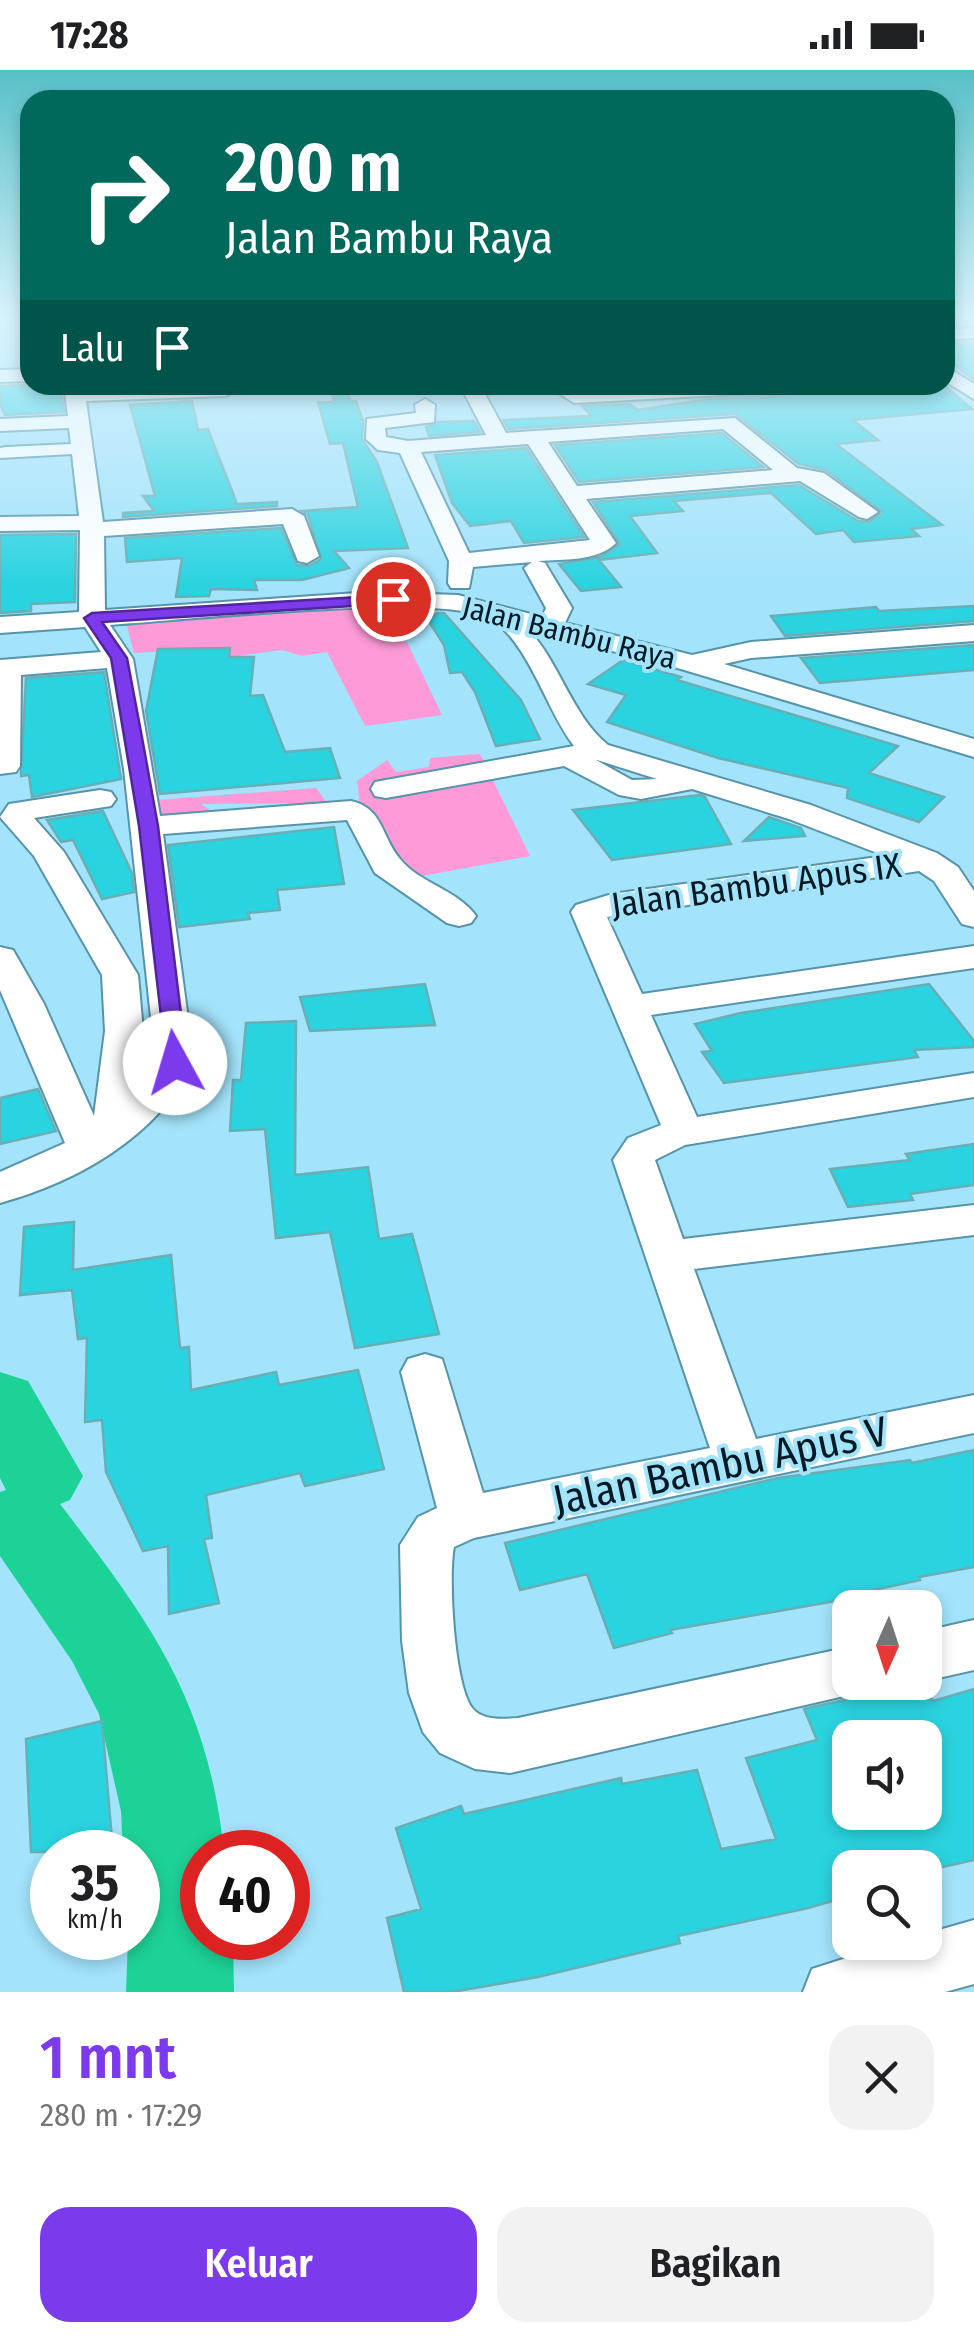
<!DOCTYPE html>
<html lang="id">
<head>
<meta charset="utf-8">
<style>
  :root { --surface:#fff; --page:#f2f2f2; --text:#202124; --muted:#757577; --accent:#7c3aed }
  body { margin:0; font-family:"Fira Sans Condensed",sans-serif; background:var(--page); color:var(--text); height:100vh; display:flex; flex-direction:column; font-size:38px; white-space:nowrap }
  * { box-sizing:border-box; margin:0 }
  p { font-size:32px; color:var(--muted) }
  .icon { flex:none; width:55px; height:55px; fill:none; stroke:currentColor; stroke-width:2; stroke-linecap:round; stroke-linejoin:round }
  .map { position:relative; height:1922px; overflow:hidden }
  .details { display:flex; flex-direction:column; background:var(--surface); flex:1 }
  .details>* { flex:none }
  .hud { position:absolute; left:20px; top:20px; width:935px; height:305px; border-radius:30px; box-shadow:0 5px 15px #0003; background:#00695c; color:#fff; overflow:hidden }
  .needle { width:65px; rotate:183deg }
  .buttons { position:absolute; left:832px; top:1520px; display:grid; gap:20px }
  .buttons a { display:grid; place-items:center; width:110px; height:110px; border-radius:20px; background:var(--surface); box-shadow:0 5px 15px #0003; font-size:50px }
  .speed { position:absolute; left:30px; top:1760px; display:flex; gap:20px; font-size:50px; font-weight:700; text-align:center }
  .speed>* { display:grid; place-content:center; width:130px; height:130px; border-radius:50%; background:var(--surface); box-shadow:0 5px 15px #0003; line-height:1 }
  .speed small { font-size:25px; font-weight:400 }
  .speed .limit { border:15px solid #d22; background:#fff; color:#111 }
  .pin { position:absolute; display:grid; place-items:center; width:85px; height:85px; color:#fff; margin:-42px; border:5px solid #fff; border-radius:50%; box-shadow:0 2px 10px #0007 }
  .me { position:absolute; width:110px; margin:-55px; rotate:354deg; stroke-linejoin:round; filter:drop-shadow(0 0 8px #0008) }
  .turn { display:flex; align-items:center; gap:35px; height:210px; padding:0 40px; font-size:45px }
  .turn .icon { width:130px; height:130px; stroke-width:2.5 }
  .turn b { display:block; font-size:70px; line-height:85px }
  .then { display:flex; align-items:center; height:95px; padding:0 40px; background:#0003; gap:20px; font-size:38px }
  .round { display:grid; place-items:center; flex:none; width:105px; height:105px; border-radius:30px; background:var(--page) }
  .headline { display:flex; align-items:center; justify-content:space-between; height:170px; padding:0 40px }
  h1 { font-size:60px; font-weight:600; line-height:75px; color:var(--accent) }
  .primary-button { display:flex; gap:20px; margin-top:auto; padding:20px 40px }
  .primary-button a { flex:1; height:115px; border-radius:30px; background:var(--accent); color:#fff; font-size:40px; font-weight:600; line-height:115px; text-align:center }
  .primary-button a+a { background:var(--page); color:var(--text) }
  .status { display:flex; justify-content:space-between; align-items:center; height:70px; padding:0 50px; background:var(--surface); direction:ltr }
  .status svg { height:28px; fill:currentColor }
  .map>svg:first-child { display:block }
</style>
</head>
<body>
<div class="status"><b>17:28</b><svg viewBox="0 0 49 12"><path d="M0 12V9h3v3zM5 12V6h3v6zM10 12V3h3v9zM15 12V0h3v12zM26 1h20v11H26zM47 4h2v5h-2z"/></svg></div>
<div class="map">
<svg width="974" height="1922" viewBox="0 0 974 1922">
  <rect width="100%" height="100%" fill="#a3e3fb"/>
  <path fill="#fe9ad7" d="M410 528 376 542 386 561 376 569 407 572 442 645 365 656 327 582 302 586 282 580 229 587 230 578 134 583 126 552Z
    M480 684 530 786 422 806 364 768 357 711 387 690 396 702 429 697 430 688Z
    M316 718 327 733 201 734 219 746 155 752 156 730Z"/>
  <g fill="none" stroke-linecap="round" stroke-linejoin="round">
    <path fill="#1dd296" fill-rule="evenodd" d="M0 1302 28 1311 83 1406 70 1430 60 1434C150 1552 208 1629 224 1782H202V1868H233L234 1922H126L128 1868H138V1782H123L121 1741 99 1644 72 1591 0 1486V1422L6 1420 0 1408Z"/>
  </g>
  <path fill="#2ad3e0" stroke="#68afb5" stroke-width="2.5" fill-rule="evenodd" d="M974 272V310L945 287V274Z
    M30 315H60L64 342 5 345 0 334V316Z
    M839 315H944L972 339 853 350 878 370 836 374 942 455 911 459 919 466 854 472 843 460 816 464 771 423 674 431 683 441 630 446 657 483 599 490 621 517 581 521 559 494 600 487 620 474 593 432 799 415 858 451 869 452 882 442 826 400 799 394 735 344 508 359 503 350 591 346 582 336 630 334 638 340 709 329 794 325 806 318Z
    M345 317 351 331H356L363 351 362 369 377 392 408 478 334 481 349 498 302 510H254L257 520 211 519 209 526 176 527 182 488 127 492 125 468 281 458 297 495 309 496 321 489 308 445 302 441 358 437 343 373 330 374 318 332H334L332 321Z
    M192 331 198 360 208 359 237 434 277 432V436L123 447V443L154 441 143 426H155L130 335Z
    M474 351 480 362 429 366 426 357 438 352Z
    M722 363 763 397 579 412 555 375Z
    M526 378 584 467 524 473 511 451 470 456 452 433 435 385Z
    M76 464 75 532 31 534V541L0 543V465Z
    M974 536V551L785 566 771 546 876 537 879 541Z
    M437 543H444L521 630 540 669 496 676 475 622 462 602 450 603 444 575 428 550Z
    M974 575V600L820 613 801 588Z
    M230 578 229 587H254L250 626 263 625 285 682 330 678 340 708 160 724 146 641 158 579Z
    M623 590 681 607 677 610 898 676 869 703 944 727 919 752 847 728 848 718 718 688 607 652 626 625 588 614Z
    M104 602 121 709 32 727 29 705 21 706V702L26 608Z
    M700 725 705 727 731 774 612 790 573 740Z
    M103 741 132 803 134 822 102 829 73 770 61 772 47 750Z
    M769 747 801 758 805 766 744 771Z
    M334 757 344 814 277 820 280 840 248 843 250 849 179 857 168 775Z
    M425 914 435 955 310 961 300 927Z
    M929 914 974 971V977L914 980 918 987 724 1013 702 982 712 981 695 954 741 943Z
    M296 951 295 1105 368 1097 379 1169 412 1164 439 1264 355 1278 330 1162 276 1168 265 1059 230 1061 233 1010H241L246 953Z
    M38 1019 56 1061 0 1074V1028Z
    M974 1074V1115L910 1124 913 1130 848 1137 830 1099 910 1090 906 1084Z
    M74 1152 73 1200 171 1185 180 1278 189 1277 191 1320 276 1302 279 1315 358 1300 384 1399 305 1416 300 1403 206 1425 212 1468 204 1469 219 1533 169 1544 168 1476 143 1481 106 1402 102 1350 85 1352 87 1268 78 1269 72 1220 20 1225 24 1157Z
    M974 1380V1497L919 1507 920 1510 846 1526 847 1529 670 1560 672 1563 614 1578 587 1504 520 1520 505 1473 778 1408 910 1390 912 1393Z
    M876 1612H922L933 1631 974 1619V1790L925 1801V1798H850V1826L808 1838 678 1866 680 1873 538 1907 452 1922H404L387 1848 421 1839 396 1758 461 1736 464 1744 621 1708 622 1714 697 1700 721 1779 776 1769 746 1688 817 1670 804 1639 871 1624ZM850 1668H925V1742H850Z
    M102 1651 113 1782H31L26 1669Z"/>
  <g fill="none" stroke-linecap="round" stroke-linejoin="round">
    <g stroke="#5694aa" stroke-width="4">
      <path id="minor" d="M974 258V268L945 270V260Z
        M945 296 974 314V329L945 311Z
        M30 299V311L0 312V300Z
        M64 315H84V319L233 316 236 320 226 326 86 331 103 452 292 439 304 446 319 486 307 493 298 491 283 454 104 466 105 540 372 522 458 525 542 547 546 538 524 498 532 492 473 497 469 518H451L448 513 449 491 400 383 378 380 366 369 367 349 416 343 415 335 425 329 435 335 434 352 385 358 386 367 408 371 486 365 460 315H480L506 363 735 348 797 398 824 403 878 442 867 449 859 447 800 411 586 429 616 473C597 492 563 489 538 491L545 493 572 538 565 553 692 585 751 572 974 555V571L751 588 724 594 974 669V687L681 599 528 559C560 593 572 646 608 675L811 735 937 783 958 797 974 821V857L962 854 934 811 919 801 607 847 642 924 974 876V898L651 945 697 1047 974 1003V1027L685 1075 655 1090 683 1169 974 1135V1165L694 1199 756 1369 974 1325V1363L474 1468 454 1477C448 1505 454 1618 473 1639 484 1651 503 1649 518 1648L850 1577V1612H873L870 1620 510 1703 475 1699 440 1683 423 1662 409 1623 402 1571 400 1475 418 1447 437 1438 401 1302 408 1289 425 1284 442 1289 483 1423 710 1378 613 1090 628 1068 661 1055 571 842 576 835 612 824 885 786 789 749 692 719 641 729 619 725 564 696 386 728 375 726 371 719 375 712 386 710 574 676C547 642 529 573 491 549 445 521 177 551 110 555L133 589 160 746 351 731C383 738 381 766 400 789 419 813 458 820 476 846L471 853 459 856 447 853 375 803 347 750 163 764 194 993C156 1067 79 1111 0 1133V1102L65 1073 0 920V877L13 880 44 934 94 1046 105 961 102 905 34 786 0 747 9 734 100 720 111 722 116 729 111 736 34 748 64 782 138 905 143 961 136 1022 156 993 124 699 107 598 21 605 20 696 16 702 0 704V590L101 582 85 557 0 563V547L79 542 80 460 0 461V447L79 446 72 384 0 388V378L6 377 71 374 69 358 0 361V349L68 346ZM723 359 773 400 577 416 548 372ZM528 374 590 470 469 483 421 382ZM596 690H597L657 709 632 710Z
        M547 315H570L578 321 686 315H804L794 321 574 333Z
        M974 1550V1600L925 1611V1561Z
        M974 1850V1914L945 1922H803L812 1899 896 1872H925V1864Z"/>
    </g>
    <use href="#minor" fill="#fff" fill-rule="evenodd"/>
  </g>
  <linearGradient id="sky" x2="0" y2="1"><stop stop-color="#57c0c7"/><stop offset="0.48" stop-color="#d6f2fd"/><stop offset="1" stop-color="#d6f2fd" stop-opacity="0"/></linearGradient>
  <rect width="974" height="515" fill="url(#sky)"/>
  <path fill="#7c3aed" stroke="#51269a" stroke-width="2.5" d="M393 525 401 529 399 533 102 552 127 588 141 662 158 756 187 993 183 998H167L139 756 111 588 84 548 92 543Z"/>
  <g text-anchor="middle" stroke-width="8" stroke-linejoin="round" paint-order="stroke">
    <g font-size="30" fill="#011922" stroke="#a3e3fb">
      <text transform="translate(569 563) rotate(14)" y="10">Jalan Bambu Raya</text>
    </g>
    <g font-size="35" fill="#011922" stroke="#a3e3fb">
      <text transform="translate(756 815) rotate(-8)" y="12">Jalan Bambu Apus IX</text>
    </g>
    <g font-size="42" fill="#011922" stroke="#a3e3fb">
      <text transform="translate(720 1395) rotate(-12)" y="15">Jalan Bambu Apus V</text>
    </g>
  </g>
</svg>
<div class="buttons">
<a><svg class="needle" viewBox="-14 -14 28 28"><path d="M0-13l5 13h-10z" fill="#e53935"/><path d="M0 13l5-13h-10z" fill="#757577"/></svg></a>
<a><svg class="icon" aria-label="sound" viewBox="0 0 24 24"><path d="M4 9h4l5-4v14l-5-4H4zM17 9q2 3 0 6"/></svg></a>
<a><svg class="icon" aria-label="search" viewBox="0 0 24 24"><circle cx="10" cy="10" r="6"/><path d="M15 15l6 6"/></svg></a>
</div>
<div class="speed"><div>35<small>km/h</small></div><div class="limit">40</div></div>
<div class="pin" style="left:393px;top:529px;background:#d93025"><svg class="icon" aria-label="arrive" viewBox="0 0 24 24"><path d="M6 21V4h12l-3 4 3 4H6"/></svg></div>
<svg class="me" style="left:175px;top:993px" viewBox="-20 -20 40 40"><circle r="19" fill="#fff"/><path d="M0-13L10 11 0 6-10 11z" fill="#7c3aed"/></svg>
<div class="hud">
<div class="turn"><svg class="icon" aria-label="right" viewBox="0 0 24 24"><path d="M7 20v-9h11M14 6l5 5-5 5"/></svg><div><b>200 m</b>Jalan Bambu Raya</div></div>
<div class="then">Lalu<svg class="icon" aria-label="arrive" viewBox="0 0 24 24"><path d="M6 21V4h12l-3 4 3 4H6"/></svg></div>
</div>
</div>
<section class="details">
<div class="headline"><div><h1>1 mnt</h1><p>280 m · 17:29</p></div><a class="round"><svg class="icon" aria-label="close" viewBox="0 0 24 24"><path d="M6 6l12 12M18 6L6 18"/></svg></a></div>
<div class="primary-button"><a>Keluar</a><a>Bagikan</a></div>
</section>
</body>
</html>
